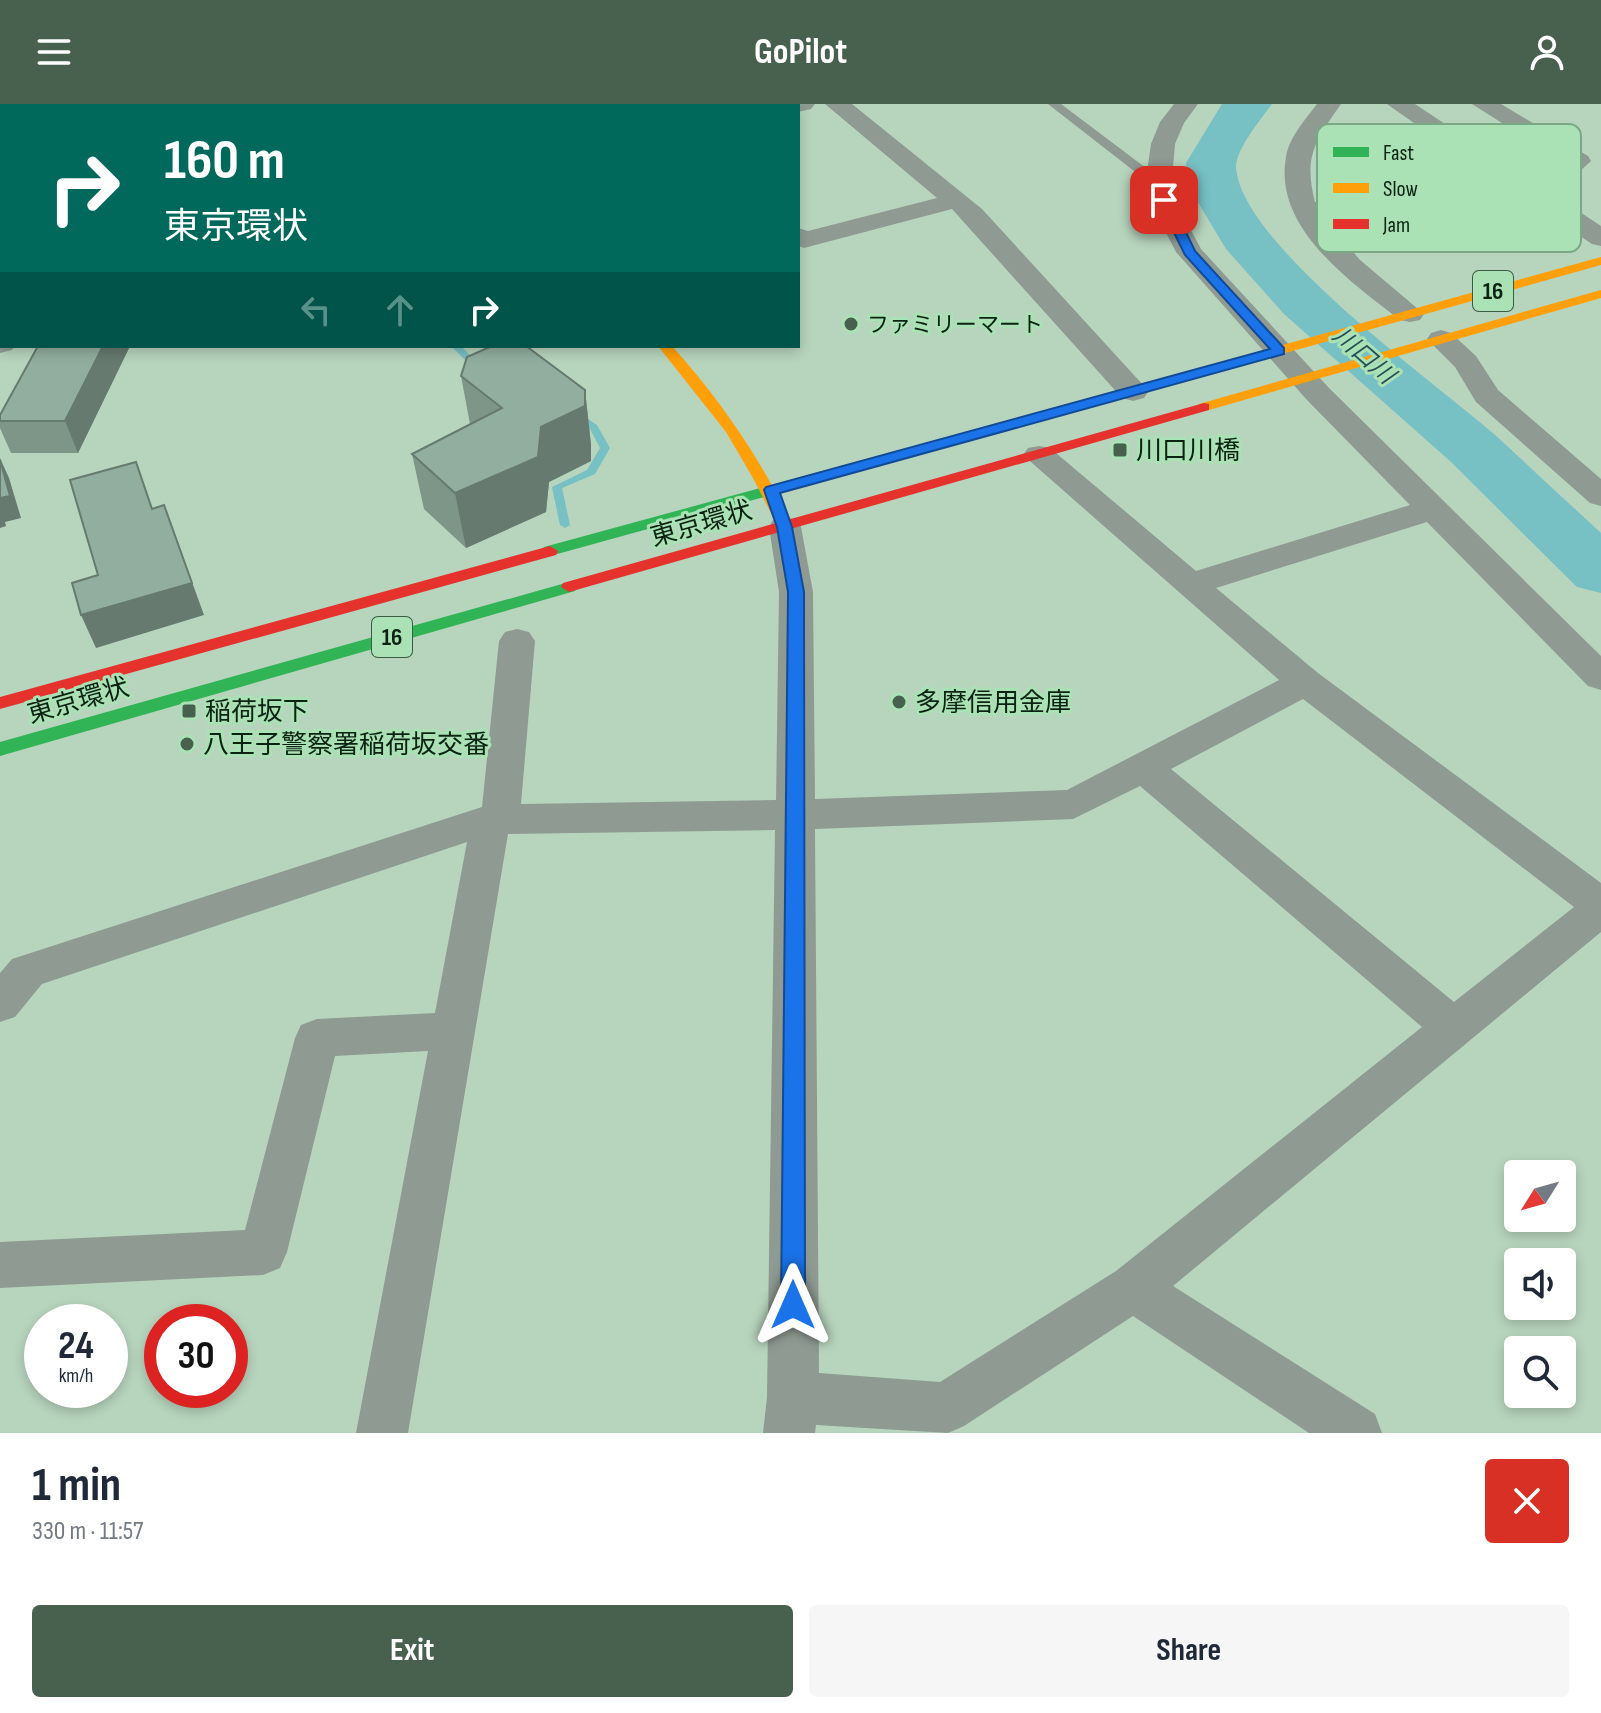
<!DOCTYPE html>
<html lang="en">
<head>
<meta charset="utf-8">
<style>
  :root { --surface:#fff; --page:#f6f6f7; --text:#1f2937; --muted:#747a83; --accent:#48604e }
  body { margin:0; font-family:"Sofia Sans Condensed","Noto Sans JP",sans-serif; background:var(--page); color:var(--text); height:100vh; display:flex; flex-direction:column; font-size:30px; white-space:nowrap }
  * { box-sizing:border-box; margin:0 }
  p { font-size:26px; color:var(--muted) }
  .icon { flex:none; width:44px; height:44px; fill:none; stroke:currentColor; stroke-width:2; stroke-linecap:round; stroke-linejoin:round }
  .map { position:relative; height:1329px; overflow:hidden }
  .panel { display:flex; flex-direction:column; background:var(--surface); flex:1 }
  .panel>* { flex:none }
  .guide { position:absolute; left:0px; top:0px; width:800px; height:244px; box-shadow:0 4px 12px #0003; background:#00695c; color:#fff; overflow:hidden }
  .needle { width:52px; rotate:233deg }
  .controls { position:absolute; left:1504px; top:1056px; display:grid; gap:16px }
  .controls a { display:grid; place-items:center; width:72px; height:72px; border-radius:8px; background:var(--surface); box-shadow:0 4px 12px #0003; font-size:40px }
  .speed { position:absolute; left:24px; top:1200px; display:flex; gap:16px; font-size:40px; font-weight:700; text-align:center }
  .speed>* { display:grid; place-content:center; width:104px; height:104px; border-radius:50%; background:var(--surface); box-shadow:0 4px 12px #0003; line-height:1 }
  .speed small { font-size:20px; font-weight:400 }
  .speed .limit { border:12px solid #d22; background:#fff; color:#111 }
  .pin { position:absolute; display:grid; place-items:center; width:68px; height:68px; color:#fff; margin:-34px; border-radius:16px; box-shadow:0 4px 12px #0006 }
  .me { position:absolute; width:88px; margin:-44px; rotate:0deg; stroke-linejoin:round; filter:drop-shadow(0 0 6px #0008) }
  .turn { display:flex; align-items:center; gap:28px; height:168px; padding:0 32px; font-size:36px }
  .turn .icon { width:104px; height:104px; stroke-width:2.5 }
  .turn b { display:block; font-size:56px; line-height:68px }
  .lanes { display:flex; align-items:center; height:76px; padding:0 32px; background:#0003; justify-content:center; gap:40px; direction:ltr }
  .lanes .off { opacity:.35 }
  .round { display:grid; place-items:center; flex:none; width:84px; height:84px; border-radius:8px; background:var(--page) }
  .headline { display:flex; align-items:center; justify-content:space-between; height:136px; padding:0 32px }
  h1 { font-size:48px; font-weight:700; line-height:60px }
  .cta { display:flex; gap:16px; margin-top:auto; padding:16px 32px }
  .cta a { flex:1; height:92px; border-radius:8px; background:var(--accent); color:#fff; font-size:32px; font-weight:700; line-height:92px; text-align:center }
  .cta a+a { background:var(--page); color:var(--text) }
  header { display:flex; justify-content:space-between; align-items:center; height:104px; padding:0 32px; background:var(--accent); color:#fff; font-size:36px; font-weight:700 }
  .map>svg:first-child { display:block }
</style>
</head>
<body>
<header><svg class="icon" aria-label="menu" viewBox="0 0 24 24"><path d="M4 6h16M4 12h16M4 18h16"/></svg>GoPilot<svg class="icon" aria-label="person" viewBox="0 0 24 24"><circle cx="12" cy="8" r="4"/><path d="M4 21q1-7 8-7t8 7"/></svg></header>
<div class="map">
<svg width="1601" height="1329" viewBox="0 0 1601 1329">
  <rect width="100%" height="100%" fill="#b7d4bd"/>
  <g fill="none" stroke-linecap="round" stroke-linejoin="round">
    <path fill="#77c0c4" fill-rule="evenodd" d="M363 0H371L372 2H364Z
      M451 242H461L473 254 486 261 481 264 467 258Z
      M576 307 597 321 610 344 595 370 562 384 570 421 565 424 560 421 552 383 587 366 600 344 590 325 571 310Z"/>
    <path fill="#77c0c4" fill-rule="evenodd" d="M1222 0H1272C1261 15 1236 45 1236 63 1240 139 1434 278 1494 330 1530 363 1565 396 1601 429V489L1577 483 1450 357 1284 210 1226 145 1190 85 1186 59Z"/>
    <path fill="#8f9b92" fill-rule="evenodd" d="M1048 0H1061L1142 61 1165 75 1155 78 1134 67Z"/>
    <path fill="#8f9b92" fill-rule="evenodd" d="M610 0H634L636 2H612Z
      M782 0H815L811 5 798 8V2H780Z
      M825 0H852L982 105 1144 282 1148 288 1144 294 1133 297 1122 294 952 105 804 144 798 142V124L808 127 937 94Z
      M1174 0H1198L1184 19 1175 40 1172 75 1183 111 1201 145 1329 284 1601 552V586L1588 582 1427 418 1216 484 1318 569 1601 779V828L1173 1182 1375 1310 1382 1329H1309L1133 1212 964 1322 948 1329 816 1321 815 1329H763L767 1293 775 726 508 730 408 1329H356L428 947 335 952 287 1148 280 1164 263 1171 0 1184V1138L245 1126 295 934 301 921 317 915 435 909 467 738 42 880 15 913 0 918V869L12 855 482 703 499 537 505 528 517 525 529 528 535 537 521 700 776 696 779 488 769 423 773 416 785 413 797 416 801 423 813 488 815 695 1067 686 1279 576 1023 351 1028 344 1039 342 1050 344 1196 467 1410 401 1307 296 1176 148 1157 111 1146 75 1151 40 1160 18ZM1303 595 1574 803 1454 898 1171 665ZM1140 682 1422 923 1116 1167 940 1278 819 1269 815 725 1073 715Z
      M1317 0H1341C1316 36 1303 52 1315 98L1335 96 1475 62 1387 0H1415L1519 69 1562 57 1472 0H1501L1588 52 1591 57 1579 68 1536 79 1601 122V142L1592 140 1492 73 1323 113 1360 156 1424 210 1420 216 1410 218 1400 216C1351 178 1273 124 1286 53 1289 33 1306 15 1317 0Z
      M1441 226 1451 229 1476 252 1498 286 1601 375V402L1590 399 1476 298 1455 263 1427 235 1431 229Z
      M0 231 2 242H15L12 246 0 249Z"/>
    <path fill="#30b455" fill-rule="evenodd" d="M30 0H42L29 2Z
      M444 0H456L457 2H445Z
      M1208 262 1213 263V269L550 452 542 447 544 443Z
      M569 478 575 479 577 483 575 487 0 652V638Z"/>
    <path fill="#ff9f0a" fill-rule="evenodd" d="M1601 153V161L1213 269 1208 270 1201 266 1203 263Z
      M1601 186V194L1209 306H1199L1197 303 1199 300Z
      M658 242H672C721 297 762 356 793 423L790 427H780L753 374 726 328Z"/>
    <path fill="#e5322d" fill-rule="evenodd" d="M1204 299 1209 300V306L569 488 561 483 563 479Z
      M550 442 558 447 556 451 0 605V593Z"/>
  </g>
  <path fill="#7d9688" d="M38 242H130L78 349H11L0 324V311Z
    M461 272 585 286 591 341V357L549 378 546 408 466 444 424 405 412 350 470 320Z"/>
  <path fill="#667a6f" d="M103 242H130L78 349 65 317Z
    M585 286 591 341V357L549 378 546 408 466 444 455 389Z
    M0 354 9 374 21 414 5 418 6 422 0 424Z
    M164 401 204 511 96 544 81 511Z"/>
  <path fill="#91ae9e" stroke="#667a6f" stroke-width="2" d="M38 242H103L65 317H0V311Z
    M492 242H526L585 286V302L541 323 538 353 455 389 412 350 502 304 461 272 467 253Z
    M0 356 10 392 0 394Z
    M136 358 152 405 164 401 192 479 81 511 72 479 98 471 70 376Z"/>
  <path fill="#1a73e8" stroke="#114b97" stroke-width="2" d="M1160 93H1169L1195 147 1284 244V250L780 389 792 423 804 488 805 1201 802 1209 793 1212 785 1209 781 1201 788 488 777 423 764 386 766 383 1270 245 1185 151 1158 96Z"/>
  <g fill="#48604e" stroke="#aae1b5" stroke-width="3">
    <circle cx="851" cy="220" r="8"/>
    <rect x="1112" y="338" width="16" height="16" rx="4"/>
    <circle cx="899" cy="598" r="8"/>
    <rect x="181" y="599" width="16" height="16" rx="4"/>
    <circle cx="187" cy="640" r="8"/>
  </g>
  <g text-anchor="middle" stroke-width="6" stroke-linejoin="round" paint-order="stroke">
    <g font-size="22" fill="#0c2212" stroke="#aae1b5" text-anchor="start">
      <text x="867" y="228">ファミリーマート</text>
    </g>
    <g fill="#aae1b5" stroke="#3b5b43" stroke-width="2">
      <rect x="1473" y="167" width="40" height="40" rx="6"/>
      <rect x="372" y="513" width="40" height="40" rx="6"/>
    </g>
    <g font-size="24" font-weight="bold" fill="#0c2212">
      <text x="1493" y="195">16</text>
      <text x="392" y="541">16</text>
    </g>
    <g font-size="24" font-style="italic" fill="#265057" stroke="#aae1b5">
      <text transform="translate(1364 251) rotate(41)" y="8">川口川</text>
    </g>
    <g font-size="26" fill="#0c2212" stroke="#aae1b5" text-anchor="start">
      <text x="1136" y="355">川口川橋</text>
      <text x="915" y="607">多摩信用金庫</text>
      <text x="205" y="616">稲荷坂下</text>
      <text x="203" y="649">八王子警察署稲荷坂交番</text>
    </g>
    <g font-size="26" fill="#0c2212" stroke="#aae1b5">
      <text transform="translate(701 419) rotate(-16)" y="9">東京環状</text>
      <text transform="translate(78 596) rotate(-16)" y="9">東京環状</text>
    </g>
  </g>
  <rect x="1317" y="20" width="264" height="128" rx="12" fill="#aae1b5" stroke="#7ba884" stroke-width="2"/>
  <rect x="1333" y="43" width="36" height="10" fill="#30b455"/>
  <rect x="1333" y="79" width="36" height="10" fill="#ff9f0a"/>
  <rect x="1333" y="115" width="36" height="10" fill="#e5322d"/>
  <g font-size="22" fill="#0c2212">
    <text x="1383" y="56">Fast</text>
    <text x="1383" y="92">Slow</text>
    <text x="1383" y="128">Jam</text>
  </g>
</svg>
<div class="controls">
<a><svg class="needle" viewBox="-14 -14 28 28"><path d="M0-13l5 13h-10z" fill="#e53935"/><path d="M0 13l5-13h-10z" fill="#747a83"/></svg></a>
<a><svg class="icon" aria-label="sound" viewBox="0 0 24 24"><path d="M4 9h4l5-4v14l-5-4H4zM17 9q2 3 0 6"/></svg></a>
<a><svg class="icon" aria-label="search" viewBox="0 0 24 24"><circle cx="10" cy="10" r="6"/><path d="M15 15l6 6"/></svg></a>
</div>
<div class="speed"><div>24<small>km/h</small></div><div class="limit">30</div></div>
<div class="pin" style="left:1164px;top:96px;background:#d93025"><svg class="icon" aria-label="arrive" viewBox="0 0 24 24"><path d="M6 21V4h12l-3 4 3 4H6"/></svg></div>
<svg class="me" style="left:793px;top:1201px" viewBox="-20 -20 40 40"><path d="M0-17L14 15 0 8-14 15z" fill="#1a73e8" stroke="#fff" stroke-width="4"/></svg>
<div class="guide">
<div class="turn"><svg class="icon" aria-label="right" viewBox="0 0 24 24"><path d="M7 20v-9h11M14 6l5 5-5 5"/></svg><div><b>160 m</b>東京環状</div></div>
<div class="lanes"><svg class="icon off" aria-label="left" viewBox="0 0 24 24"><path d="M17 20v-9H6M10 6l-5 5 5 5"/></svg><svg class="icon off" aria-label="ahead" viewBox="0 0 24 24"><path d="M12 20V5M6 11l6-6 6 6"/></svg><svg class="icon" aria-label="right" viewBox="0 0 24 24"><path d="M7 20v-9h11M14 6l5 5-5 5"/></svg></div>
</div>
</div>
<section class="panel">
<div class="headline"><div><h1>1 min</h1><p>330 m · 11:57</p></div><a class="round" style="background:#d93025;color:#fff"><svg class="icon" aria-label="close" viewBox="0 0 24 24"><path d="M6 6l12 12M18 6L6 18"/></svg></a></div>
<div class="cta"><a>Exit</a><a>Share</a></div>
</section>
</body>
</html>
